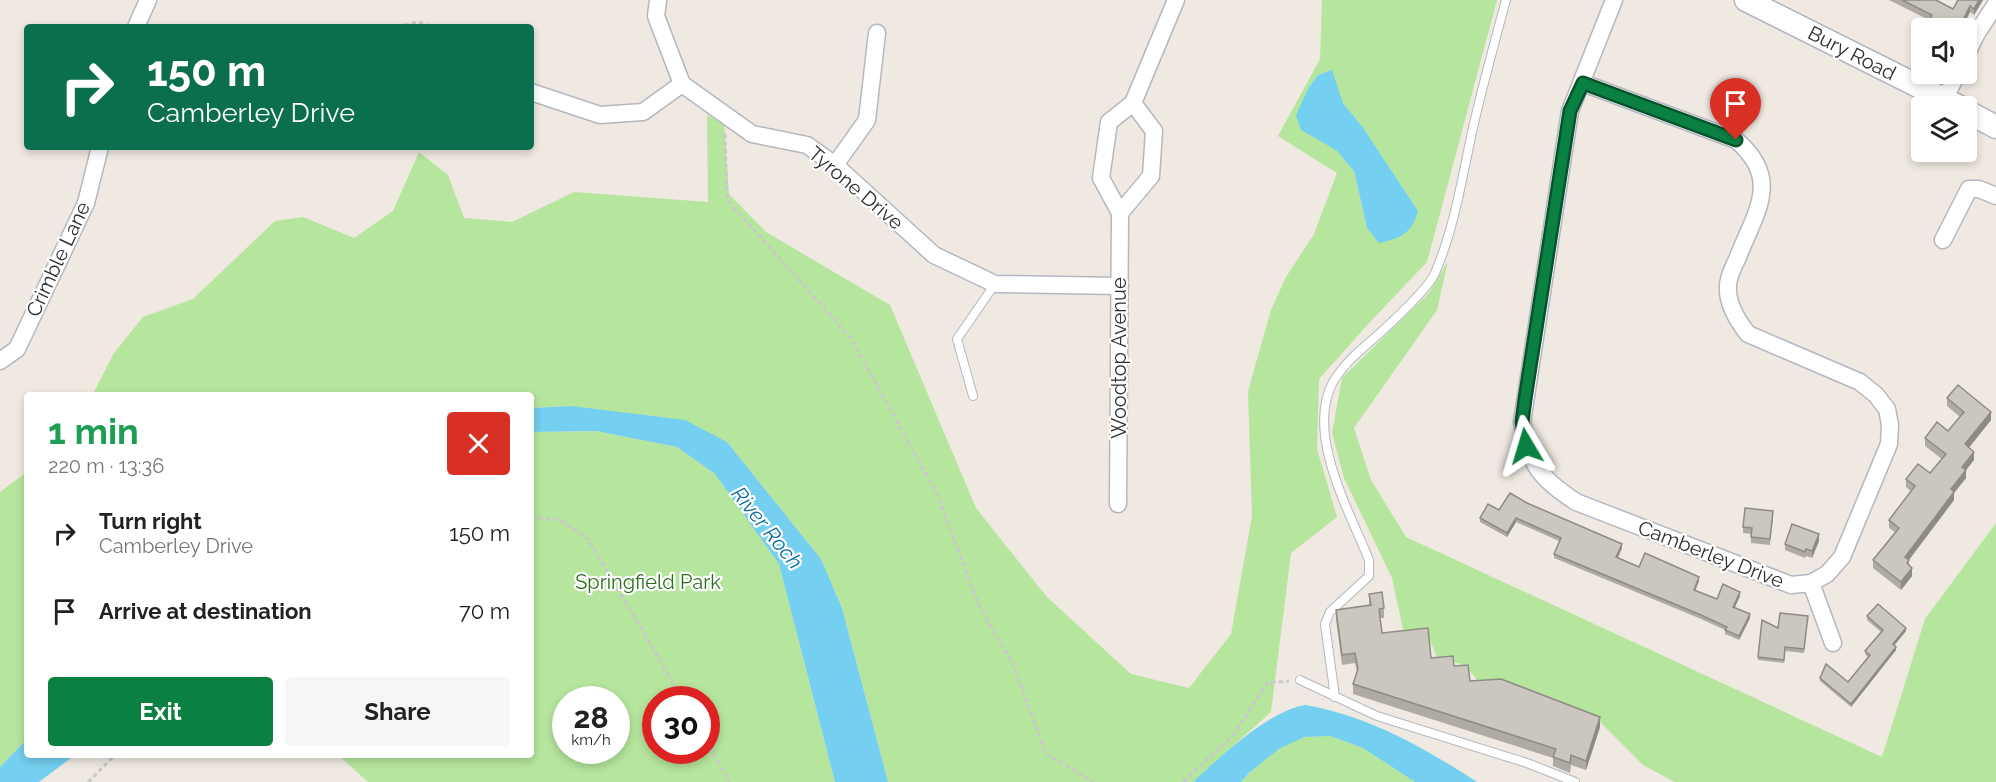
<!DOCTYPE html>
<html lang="en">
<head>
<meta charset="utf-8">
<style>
  :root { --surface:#fff; --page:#f6f6f6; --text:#222; --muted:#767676; --accent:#0b8043 }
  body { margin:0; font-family:Raleway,sans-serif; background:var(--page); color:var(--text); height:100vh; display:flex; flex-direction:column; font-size:22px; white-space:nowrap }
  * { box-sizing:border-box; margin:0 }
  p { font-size:20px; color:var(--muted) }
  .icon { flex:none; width:33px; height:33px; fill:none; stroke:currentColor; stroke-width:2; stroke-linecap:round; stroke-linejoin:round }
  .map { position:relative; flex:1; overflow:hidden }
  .side { position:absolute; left:24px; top:392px; width:510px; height:366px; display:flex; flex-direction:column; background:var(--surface); border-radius:6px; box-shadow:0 3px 9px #0003 }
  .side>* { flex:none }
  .guide { position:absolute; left:24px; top:24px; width:510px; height:126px; border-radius:6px; box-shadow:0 3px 9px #0003; background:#0b6e4f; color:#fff; overflow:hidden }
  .buttons { position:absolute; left:1911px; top:18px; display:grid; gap:12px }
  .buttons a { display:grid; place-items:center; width:66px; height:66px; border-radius:6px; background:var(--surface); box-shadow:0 3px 9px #0003; font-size:30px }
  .speed { position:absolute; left:552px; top:686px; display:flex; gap:12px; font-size:30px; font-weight:700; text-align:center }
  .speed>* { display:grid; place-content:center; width:78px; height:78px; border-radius:50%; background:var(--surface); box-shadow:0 3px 9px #0003; line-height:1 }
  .speed small { font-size:15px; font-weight:400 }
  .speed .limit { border:9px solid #d22; background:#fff; color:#111 }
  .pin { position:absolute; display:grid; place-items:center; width:51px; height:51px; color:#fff; margin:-62px -26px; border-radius:50% 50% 50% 0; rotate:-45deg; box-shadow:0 0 6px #0007 }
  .pin .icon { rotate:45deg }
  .me { position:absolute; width:66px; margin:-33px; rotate:353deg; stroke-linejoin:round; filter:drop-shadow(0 0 4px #0008) }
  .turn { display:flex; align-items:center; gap:21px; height:126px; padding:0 24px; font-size:27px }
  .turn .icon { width:78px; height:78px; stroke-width:2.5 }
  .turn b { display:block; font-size:42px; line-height:51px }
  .round { display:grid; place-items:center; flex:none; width:63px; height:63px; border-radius:6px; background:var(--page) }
  .head { display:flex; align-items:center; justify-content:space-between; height:102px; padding:0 24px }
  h1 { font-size:36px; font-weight:700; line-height:45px; color:#1e9e55 }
  .button { display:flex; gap:12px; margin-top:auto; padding:12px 24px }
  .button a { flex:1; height:69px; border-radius:6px; background:var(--accent); color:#fff; font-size:24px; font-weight:700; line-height:69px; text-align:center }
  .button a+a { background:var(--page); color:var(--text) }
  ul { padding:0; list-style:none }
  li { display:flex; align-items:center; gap:18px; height:78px; padding:0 24px }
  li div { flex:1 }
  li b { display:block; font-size:22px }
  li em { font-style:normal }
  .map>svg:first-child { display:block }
</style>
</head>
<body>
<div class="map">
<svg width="1996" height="782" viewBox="0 0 1996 782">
  <rect width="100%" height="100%" fill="#efe9e1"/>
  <path fill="#b6e59e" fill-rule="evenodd" d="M1322 0H1497L1427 262 1370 322 1319 379 1317 449 1337 517 1291 553 1271 712 1193 782H888L842 608 821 559 727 442 571 406 531 408V394H93L114 353 143 317 193 299 275 221 303 217 354 238 393 211 419 152 448 175 464 218 512 222 574 192 708 202 707 115 724 123 729 194 766 232 890 305 976 508 1047 597 1131 674 1189 688 1231 634 1252 516 1248 391 1271 310 1286 277 1314 234 1337 173 1278 136 1320 59ZM1331 71 1343 103 1364 129 1418 211 1367 228 1354 171 1336 150 1309 87 1318 75Z
    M1448 261 1437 310 1354 428 1371 480 1406 537 1882 757 1925 619 1996 523V782H1675L1643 765 1591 713 1498 683H1479C1465 663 1462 662 1438 660L1428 635 1404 634 1392 578 1344 478 1332 433 1342 378 1429 293Z
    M596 431 677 447 715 474 779 564 835 782H368L338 755 531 754V432ZM566 699H616V750H566ZM656 699H706V750H656Z
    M27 472V739L0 767V492Z
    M1330 736 1363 748 1415 782H1241C1255 766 1285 740 1306 737 1314 736 1322 736 1330 736Z"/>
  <path fill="#75cff0" d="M1332 70 1343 103 1364 129 1418 211C1413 232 1400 239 1379 243L1367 228 1354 171 1336 150 1301 130 1296 115 1309 87 1318 75Z
    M571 406 685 420 727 442 821 559 842 608 888 782H835L779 564 715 474 677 447 596 431 531 432V408Z
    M1305 705C1369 716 1423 747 1477 782H1415L1363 748 1330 736 1304 737 1279 749 1250 772 1241 782H1193C1221 756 1267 712 1305 705Z
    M27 739V754L75 755 39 782H0V767Z"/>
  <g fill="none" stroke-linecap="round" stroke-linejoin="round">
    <g stroke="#b4b7c1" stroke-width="10">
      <path id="lane" d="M973 396 957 339 995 284
        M1300 680 1377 716 1527 763 1575 782
        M1335 697 1325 624 1330 612 1369 576V560C1350 512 1305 434 1333 382 1345 362 1363 348 1380 333 1393 321 1429 288 1435 273 1454 229 1462 179 1472 132 1482 88 1494 44 1506 0"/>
    </g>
    <g stroke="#b4b7c1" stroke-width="19">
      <path id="street" d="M658 0 656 16 682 84 752 134 807 145 835 165 934 255 995 284 1120 286
        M136 27 148 0
        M1966 55 1977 33 1996 4
        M1583 83 1736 140C1782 179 1756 211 1738 257 1735 264 1731 271 1729 279 1724 299 1736 319 1748 334L1860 382 1876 395 1887 409 1890 425 1889 444 1842 557 1827 574 1811 583 1791 585 1576 502C1539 477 1530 466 1522 422L1570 111 1614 0
        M531 92 600 115 643 112 682 84
        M1944 100 1957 74
        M835 165 867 120 877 33
        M1120 213 1151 176 1154 131 1133 103 1176 0
        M1943 240 1969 189H1979L1996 196
        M0 361 17 349 86 203 100 147
        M1118 504 1120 213 1101 178 1109 122 1133 103
        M1811 583 1833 643"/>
    </g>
    <g stroke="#b4b7c1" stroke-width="25">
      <path id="secondary" d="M1746 0 1958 106
        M1966 111 1996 127"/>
    </g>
    <path stroke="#c9c9c9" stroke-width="3" stroke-dasharray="4.5 3" stroke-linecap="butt" d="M397 27 418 22 434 27
      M725 134 727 200 851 338 937 494 979 606 1013 664 1046 754 1094 782
      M531 517 561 520 588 539 683 699
      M706 741 729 782
      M88 782 116 754
      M1183 782 1234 734 1267 683 1289 681"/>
    <use href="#lane" stroke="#fff" stroke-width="8"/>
    <use href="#street" stroke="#fff" stroke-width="16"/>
    <use href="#secondary" stroke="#fff" stroke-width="22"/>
  </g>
  <path fill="#afaba4" d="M1889 0H1936L1953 9 1958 0H1983L1974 15 1970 12 1962 28H1934L1929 26V20Z
    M1947 398 1991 420 1969 448 1974 460 1966 470V478L1954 493V500L1909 560V565L1912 576 1901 590 1873 568V560L1895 532 1889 528V520L1911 491 1906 487V479L1930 473 1942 459 1925 446V438L1948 431 1960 417 1947 406Z
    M1527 503 1622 548 1618 558 1639 567 1699 581 1695 590 1717 599 1740 596 1735 607 1750 618 1739 640 1725 634V630L1701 619 1554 558V554L1559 541 1516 522 1507 537 1480 522V518L1499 510Z
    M1773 518 1770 545 1751 543V534L1743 533V527Z
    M1819 541 1812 558 1806 556 1805 558 1785 550V544Z
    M1369 594 1384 608V618H1380L1382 633 1431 658 1454 666 1470 681 1600 727 1586 770 1571 765 1570 773 1553 766V758L1353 694V684L1357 672 1355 663 1342 665 1336 620V610L1369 606Z
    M1808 616 1804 653 1785 651 1784 663 1758 660V657Z
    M1867 616 1906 631 1894 645 1896 650 1851 707 1820 681V678L1848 682 1868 657 1865 654V651L1881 632 1867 620Z"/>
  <path fill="#8e8b86" d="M1979 0H1983L1974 15V9Z
    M1970 6V12L1962 28H1959Z
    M1991 412V420L1965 452V444Z
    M1974 452V460L1962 475V467Z
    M1966 470V478L1954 493V500L1905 565V557L1951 489Z
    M1516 518V522L1507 537V533Z
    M1819 534V541L1812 558V551Z
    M1622 544V548L1616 561V557Z
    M1912 568V576L1901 590V582Z
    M1699 577V581L1694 594V590Z
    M1740 592V596L1733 611V607Z
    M1750 614V618L1739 640V636Z
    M1906 628V631L1893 647V644Z
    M1896 647V650L1851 707V704Z
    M1600 717V727L1586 770V761Z"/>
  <path fill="#cbc7bf" stroke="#8e8b86" stroke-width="1.5" d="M1902 0H1936L1953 9 1958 0H1979L1974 9 1970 6 1959 28H1947L1929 20 1932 15Z
    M1958 385 1991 412 1965 444 1974 452 1962 467 1966 470 1951 489 1954 492 1905 557 1909 560 1907 563 1912 568 1901 582 1873 560 1899 528 1889 520 1915 486 1906 479 1918 464 1930 473 1946 454 1925 438 1937 422 1948 431 1964 412 1947 398Z
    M1510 493 1527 503 1622 544 1616 557 1639 567 1645 553 1699 577 1694 590 1717 599 1723 584 1740 592 1733 607 1750 614 1739 636 1725 630 1727 627 1701 615 1554 554 1561 538 1516 518 1507 533 1480 518 1488 504 1499 510Z
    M1745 508 1773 511 1770 539 1751 537 1752 528 1743 527Z
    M1792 524 1819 534 1812 551 1806 549 1805 552 1785 544Z
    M1382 592 1384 608 1379 609 1382 633 1428 628 1431 658 1453 656 1454 666 1468 665 1470 681 1501 679 1600 717 1586 761 1571 755 1570 763 1553 757 1556 749 1353 684 1358 669 1355 653 1342 655 1336 610 1371 605 1369 594Z
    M1878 604 1906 628 1893 644 1896 647 1851 704 1820 678 1826 664 1848 682 1870 655 1865 651 1883 630 1867 616Z
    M1780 613 1808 616 1804 649 1785 647 1784 660 1758 657 1762 620 1778 628Z"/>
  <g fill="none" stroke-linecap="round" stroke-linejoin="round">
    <g stroke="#07532c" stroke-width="15">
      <path id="route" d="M1526 446 1522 422 1525 399 1570 111 1583 83 1736 140"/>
    </g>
    <use href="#route" stroke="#0b8043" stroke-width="10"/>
  </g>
  <g text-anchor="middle" stroke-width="4.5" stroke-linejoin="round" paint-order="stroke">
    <g font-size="20" fill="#2e2e2e" stroke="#fff">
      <text transform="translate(1852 53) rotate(27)" y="7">Bury Road</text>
      <text transform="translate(856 188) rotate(40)" y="7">Tyrone Drive</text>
      <text transform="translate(58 259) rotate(-65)" y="7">Crimble Lane</text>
      <text transform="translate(1119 358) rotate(-90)" y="7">Woodtop Avenue</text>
      <text transform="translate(1711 554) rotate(21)" y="7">Camberley Drive</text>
    </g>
    <g font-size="20" fill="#2c6e1b" stroke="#fff">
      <text x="648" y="589">Springfield Park</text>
    </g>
    <g font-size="21" font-style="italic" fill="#0d6fa3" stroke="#fff">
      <text transform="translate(767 528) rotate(51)" y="7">River Roch</text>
    </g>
  </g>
</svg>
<div class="buttons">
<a><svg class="icon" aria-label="sound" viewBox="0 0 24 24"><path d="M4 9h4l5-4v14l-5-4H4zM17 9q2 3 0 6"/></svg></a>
<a><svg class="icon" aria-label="layers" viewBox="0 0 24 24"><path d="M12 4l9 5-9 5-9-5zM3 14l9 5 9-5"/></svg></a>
</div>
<div class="speed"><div>28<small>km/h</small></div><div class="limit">30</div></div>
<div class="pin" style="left:1736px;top:140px;background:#d93025"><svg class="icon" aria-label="arrive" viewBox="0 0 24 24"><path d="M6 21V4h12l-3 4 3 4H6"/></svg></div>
<svg class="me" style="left:1526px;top:446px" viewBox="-20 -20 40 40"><path d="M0-17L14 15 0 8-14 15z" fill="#0b8043" stroke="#fff" stroke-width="4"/></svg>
<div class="guide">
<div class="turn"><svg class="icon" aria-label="right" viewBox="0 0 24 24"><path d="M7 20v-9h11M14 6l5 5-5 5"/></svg><div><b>150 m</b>Camberley Drive</div></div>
</div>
<section class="side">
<div class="head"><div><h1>1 min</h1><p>220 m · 13:36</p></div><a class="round" style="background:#d93025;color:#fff"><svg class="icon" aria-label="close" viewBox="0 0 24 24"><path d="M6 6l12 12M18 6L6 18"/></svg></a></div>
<ul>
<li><svg class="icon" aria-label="right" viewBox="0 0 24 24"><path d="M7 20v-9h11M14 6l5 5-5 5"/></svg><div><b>Turn right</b><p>Camberley Drive</p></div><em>150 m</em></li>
<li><svg class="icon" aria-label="arrive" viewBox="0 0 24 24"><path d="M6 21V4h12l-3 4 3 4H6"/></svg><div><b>Arrive at destination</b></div><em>70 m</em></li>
</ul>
<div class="button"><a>Exit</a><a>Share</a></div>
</section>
</div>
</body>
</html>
